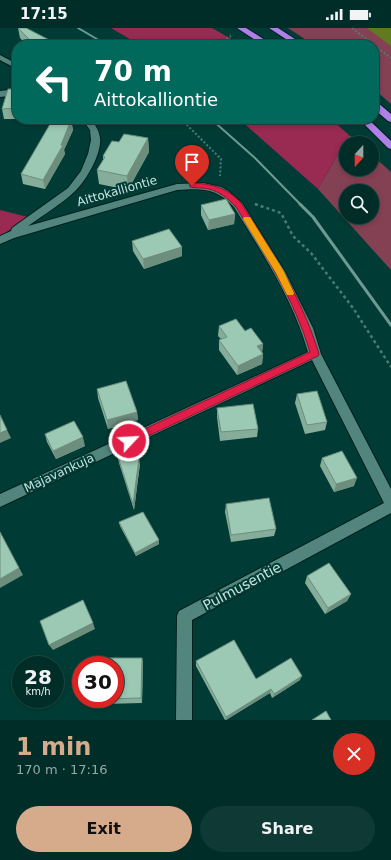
<!DOCTYPE html>
<html lang="en">
<head>
<meta charset="utf-8">
<style>
  :root { --surface:#002d28; --page:#0e3934; --text:#f1f3f6; --muted:#95a8a8; --line:#224945; --accent:#d6ab8b }
  body { margin:0; font-family:"DejaVu Sans",sans-serif; background:var(--page); color:var(--text); height:100vh; display:flex; flex-direction:column; font-size:15px; white-space:nowrap }
  * { box-sizing:border-box; margin:0 }
  p { font-size:13px; color:var(--muted) }
  .icon { flex:none; width:22px; height:22px; fill:none; stroke:currentColor; stroke-width:2; stroke-linecap:round; stroke-linejoin:round }
  .map { position:relative; height:692px; overflow:hidden }
  .sheet { display:flex; flex-direction:column; background:var(--surface); flex:1 }
  .sheet>* { flex:none }
  .top-card { position:absolute; left:12px; top:12px; width:367px; height:84px; border-radius:16px; box-shadow:0 2px 6px #0003,0 0 0 1px var(--line); background:#00695c; color:#fff; overflow:hidden }
  .needle { width:26px; rotate:201deg }
  .buttons { position:absolute; left:339px; top:108px; display:grid; gap:8px }
  .buttons a { display:grid; place-items:center; width:40px; height:40px; border-radius:50%; background:var(--surface); box-shadow:0 2px 6px #0003,0 0 0 1px var(--line); font-size:20px }
  .speed { position:absolute; left:12px; top:628px; display:flex; gap:8px; font-size:20px; font-weight:700; text-align:center }
  .speed>* { display:grid; place-content:center; width:52px; height:52px; border-radius:50%; background:var(--surface); box-shadow:0 2px 6px #0003,0 0 0 1px var(--line); line-height:1 }
  .speed small { font-size:10px; font-weight:400 }
  .speed .limit { border:6px solid #d22; background:#fff; color:#111 }
  .pin { position:absolute; display:grid; place-items:center; width:34px; height:34px; color:#fff; margin:-41px -17px; border-radius:50% 50% 50% 0; rotate:-45deg; box-shadow:0 0 4px #0007 }
  .pin .icon { rotate:45deg }
  .me { position:absolute; width:44px; margin:-22px; rotate:65deg; stroke-linejoin:round; filter:drop-shadow(0 0 3px #0008) }
  .turn { display:flex; align-items:center; gap:14px; height:84px; padding:0 16px; font-size:18px }
  .turn .icon { width:52px; height:52px; stroke-width:2.5 }
  .turn b { display:block; font-size:28px; line-height:34px }
  .round { display:grid; place-items:center; flex:none; width:42px; height:42px; border-radius:21px; background:var(--page) }
  .overview { display:flex; align-items:center; justify-content:space-between; height:68px; padding:0 16px }
  h1 { font-size:24px; font-weight:600; line-height:30px; color:var(--accent) }
  .primary-button { display:flex; gap:8px; margin-top:auto; padding:8px 16px }
  .primary-button a { flex:1; height:46px; border-radius:24px; background:var(--accent); color:#111; font-size:16px; font-weight:600; line-height:46px; text-align:center }
  .primary-button a+a { background:var(--page); color:var(--text) }
  .status { display:flex; justify-content:space-between; align-items:center; height:28px; padding:0 20px; background:var(--surface); direction:ltr }
  .status svg { height:11px; fill:currentColor }
  .map>svg:first-child { display:block }
</style>
</head>
<body>
<div class="status"><b>17:15</b><svg viewBox="0 0 49 12"><path d="M0 12V9h3v3zM5 12V6h3v6zM10 12V3h3v9zM15 12V0h3v12zM26 1h20v11H26zM47 4h2v5h-2z"/></svg></div>
<div class="map">
<svg width="391" height="692" viewBox="0 0 391 692">
  <rect width="100%" height="100%" fill="#003c35"/>
  <path fill="#844154" fill-rule="evenodd" d="M288 0H391V76L374 61V17H314Z
    M349 107 358 115H346V141H372V127L391 144V242L318 161ZM346 163H372V189H346Z"/>
  <path fill="#992a51" d="M111 0H212L242 17H140Z
    M239 91H331L349 107 318 161Z
    M0 182 28 189 0 209Z"/>
  <path fill="#627a1f" d="M367 0H391V18Z"/>
  <g fill="none" stroke-linecap="round" stroke-linejoin="round">
    <g stroke="#041f1c" stroke-width="2">
      <path id="minor" d="M0 27 17 36V41L0 32Z
        M17 61V67L0 69V63Z
        M82 91H91C95 97 99 102 100 110 102 126 85 155 73 165 60 177 43 187 28 198L177 156 203 155 221 159 228 163 242 175 285 244 313 300 321 326 391 461V485L192 592V692H176L177 588 179 583 384 475 312 332 0 479V466L308 324C293 271 263 226 234 179 217 160 202 160 177 162L14 210 0 216V208L11 203 12 200 68 160 81 143 88 126 91 112 90 102Z"/>
    </g>
    <g stroke="#041f1c" stroke-width="2">
      <path id="highway" d="M237 0H246L273 17H263Z
        M269 0H278L304 17H295Z
        M374 73 377 74 391 86V94L388 93 374 81Z
        M359 91H368L391 113V121L388 120Z"/>
    </g>
    <path stroke="#4c7b75" stroke-width="2" stroke-dasharray="2 2" stroke-linecap="butt" d="M352 0 391 30
      M216 17 231 8
      M181 91 221 131 220 148
      M255 176 257 177"/>
    <path stroke="#4c7b75" stroke-width="2.5" stroke-dasharray="3 3" stroke-linecap="butt" d="M255 176 281 185 293 208 311 225 353 280 391 339"/>
    <use href="#minor" fill="#52857e" fill-rule="evenodd"/>
    <use href="#highway" fill="#af81e8" fill-rule="evenodd"/>
    <path stroke="#6f9993" stroke-width="2" d="M78 0 107 17
      M211 91 255 130 301 177"/>
    <path stroke="#6f9993" stroke-width="3" d="M300 176 313 189 391 297"/>
  </g>
  <path fill="#86ad9a" d="M18 0 59 17H27L20 10Z
    M17 61V91H4L2 81Z
    M71 92 73 102 64 122 65 126 45 161 23 156 21 146Z
    M148 110 149 124 128 162 99 156 97 142 103 132V128L119 114Z
    M201 177 235 186 234 196 208 202 201 187Z
    M132 213 182 228 144 241 133 223Z
    M219 298 245 303 263 316 262 324 263 326 262 336 237 347 219 322V312L221 311 218 308Z
    M97 361 137 384 138 392 108 401 98 370Z
    M297 366 327 394 325 402 305 406 295 375Z
    M217 380 258 401 257 409 220 413 217 389Z
    M45 406 85 418 56 431 47 414Z
    M118 429 140 436 134 482 119 435Z
    M322 430 354 458 334 464 320 438Z
    M226 476 276 501 274 508 231 514 225 484Z
    M119 494 159 512V516L136 528 120 498Z
    M307 548 351 566 347 573 325 586 305 555Z
    M142 630 143 635 142 675 104 676 102 671Z
    M196 633 256 651 300 652 272 670 270 665 226 692H225L196 638Z"/>
  <path fill="#6d8d7d" d="M71 92 73 102 64 122 65 126 45 161 43 152Z
    M148 110 149 124 128 162 127 148Z
    M235 186 234 196 208 202 209 192Z
    M182 219V228L144 241 143 231Z
    M263 316 262 325 257 318Z
    M263 326 262 336 237 347 238 338Z
    M137 384 138 392 108 401 107 392Z
    M7 402 11 410 0 415V405Z
    M83 409 85 418 56 431 53 423Z
    M139 430 140 436 134 482 133 476Z
    M357 450 354 458 334 464 336 456Z
    M0 504 23 547 0 560Z
    M159 512V516L136 528 135 525Z
    M351 566 347 573 325 586 328 580Z
    M93 595 95 601 53 622 49 617Z
    M142 630 143 635 142 675 141 670Z
    M302 648 300 652 272 670 274 666Z
    M271 661 270 665 226 692H225L226 689Z"/>
  <path fill="#9cc9b3" stroke="#6d8d7d" d="M18 0H26L59 17H35Z
    M8 61H17V80L2 81Z
    M53 91 71 92 61 117H63L43 152 21 146Z
    M124 106 148 110 127 148 97 142 105 129 103 128 112 113 119 114Z
    M226 171 235 186 209 192 201 177Z
    M169 201 182 219 143 231 132 213Z
    M236 291 245 303 251 300 263 316 257 318 263 326 238 338 219 312 227 309 219 298Z
    M126 353 137 384 107 392 97 361Z
    M317 363 327 394 307 397 297 366Z
    M253 376 258 401 221 404 217 380Z
    M0 387 7 402 0 405Z
    M74 393 83 409 53 423 45 406Z
    M342 423 357 450 336 456 322 430Z
    M118 429 139 430 133 476Z
    M269 470 276 501 231 507 226 476Z
    M143 484 159 512 135 525 119 494Z
    M0 504 19 540 0 551Z
    M329 535 351 566 328 580 307 548Z
    M83 572 93 595 49 617 40 593Z
    M234 612 256 651 291 630 302 648 274 666 271 661 226 689 196 633Z
    M103 630H142L141 670 102 671H115V637H103Z
    M326 683 331 692H312Z"/>
  <path fill="#e11d48" stroke="#92132f" d="M192 155C213 156 227 160 241 175 272 224 302 270 319 326L318 328 129 417 125 416 124 413 125 410 310 324C294 271 265 226 236 179 227 169 216 161 203 160 198 160 194 160 190 159V156Z"/>
  <path fill="#f59e0b" d="M244 189H250L283 242 294 265 293 267H287L276 245 243 191Z"/>
  <g text-anchor="middle" stroke-width="4" stroke-linejoin="round" paint-order="stroke">
    <g font-size="12" fill="#c9e3de" stroke="#003c35">
      <text transform="translate(117 163) rotate(-16)" y="4">Aittokalliontie</text>
      <text transform="translate(59 445) rotate(-25)" y="4">Majavankuja</text>
    </g>
    <g font-size="14" fill="#c9e3de" stroke="#003c35">
      <text transform="translate(242 558) rotate(-28)" y="5">Pulmusentie</text>
    </g>
  </g>
</svg>
<div class="buttons">
<a><svg class="needle" viewBox="-14 -14 28 28"><path d="M0-13l5 13h-10z" fill="#e53935"/><path d="M0 13l5-13h-10z" fill="#95a8a8"/></svg></a>
<a><svg class="icon" aria-label="search" viewBox="0 0 24 24"><circle cx="10" cy="10" r="6"/><path d="M15 15l6 6"/></svg></a>
</div>
<div class="speed"><div>28<small>km/h</small></div><div class="limit">30</div></div>
<div class="pin" style="left:192px;top:158px;background:#d93025"><svg class="icon" aria-label="arrive" viewBox="0 0 24 24"><path d="M6 21V4h12l-3 4 3 4H6"/></svg></div>
<svg class="me" style="left:129px;top:413px" viewBox="-20 -20 40 40"><circle r="17" fill="#e11d48" stroke="#fff" stroke-width="3"/><path d="M0-11L8 9 0 5-8 9z" fill="#fff"/></svg>
<div class="top-card">
<div class="turn"><svg class="icon" aria-label="left" viewBox="0 0 24 24"><path d="M17 20v-9H6M10 6l-5 5 5 5"/></svg><div><b>70 m</b>Aittokalliontie</div></div>
</div>
</div>
<section class="sheet">
<div class="overview"><div><h1>1 min</h1><p>170 m · 17:16</p></div><a class="round" style="background:#d93025;color:#fff"><svg class="icon" aria-label="close" viewBox="0 0 24 24"><path d="M6 6l12 12M18 6L6 18"/></svg></a></div>
<div class="primary-button"><a>Exit</a><a>Share</a></div>
</section>
</body>
</html>
